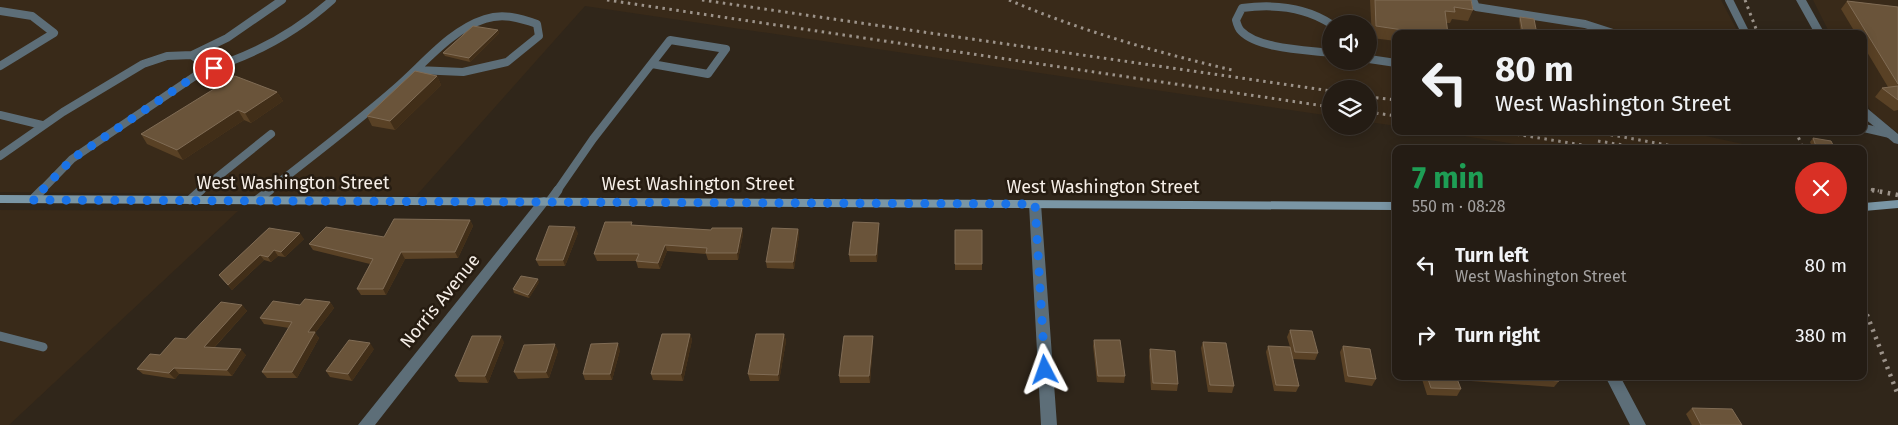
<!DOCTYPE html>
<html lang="en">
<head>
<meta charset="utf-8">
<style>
  :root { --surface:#241c14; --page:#302922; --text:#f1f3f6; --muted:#a3a1a0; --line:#413a34 }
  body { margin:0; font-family:"Fira Sans",sans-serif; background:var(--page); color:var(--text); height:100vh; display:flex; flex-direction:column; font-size:19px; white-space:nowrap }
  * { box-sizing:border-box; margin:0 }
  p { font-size:16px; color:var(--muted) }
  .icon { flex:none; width:28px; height:28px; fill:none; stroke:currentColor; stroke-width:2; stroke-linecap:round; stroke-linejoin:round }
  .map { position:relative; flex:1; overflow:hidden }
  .details { position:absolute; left:1392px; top:145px; width:475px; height:235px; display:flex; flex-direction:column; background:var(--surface); border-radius:10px; box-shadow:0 2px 12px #0003,0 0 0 1px var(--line) }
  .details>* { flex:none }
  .top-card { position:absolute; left:1392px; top:30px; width:475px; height:105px; border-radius:10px; box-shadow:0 2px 12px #0003,0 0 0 1px var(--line); background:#241c14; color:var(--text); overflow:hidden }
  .fabs { position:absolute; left:1322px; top:15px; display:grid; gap:10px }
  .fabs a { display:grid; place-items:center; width:55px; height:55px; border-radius:50%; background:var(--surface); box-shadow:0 2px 12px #0003,0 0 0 1px var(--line); font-size:25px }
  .pin { position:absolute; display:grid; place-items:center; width:42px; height:42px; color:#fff; margin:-21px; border:2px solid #fff; border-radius:50%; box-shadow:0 1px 5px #0007 }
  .me { position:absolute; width:55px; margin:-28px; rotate:356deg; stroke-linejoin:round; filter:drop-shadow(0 0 4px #0008) }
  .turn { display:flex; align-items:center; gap:18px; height:105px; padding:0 20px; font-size:22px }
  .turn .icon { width:65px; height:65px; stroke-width:2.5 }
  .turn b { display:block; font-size:35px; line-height:42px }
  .round { display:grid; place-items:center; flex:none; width:52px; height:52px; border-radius:26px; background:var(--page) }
  .head { display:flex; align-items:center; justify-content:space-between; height:85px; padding:0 20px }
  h1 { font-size:30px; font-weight:700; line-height:38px; color:#1e9e55 }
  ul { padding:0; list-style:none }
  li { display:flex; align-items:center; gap:15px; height:70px; padding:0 20px }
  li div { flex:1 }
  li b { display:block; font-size:19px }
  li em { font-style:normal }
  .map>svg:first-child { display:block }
</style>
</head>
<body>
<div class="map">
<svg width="1898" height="425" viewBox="0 0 1898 425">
  <rect width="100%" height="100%" fill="#30261a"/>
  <path fill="#392a19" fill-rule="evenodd" d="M0 0H1721L1739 34H1396V126L1369 122V89H1331V116L585 6 416 196 0 192ZM1331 24H1369V61H1331Z
    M1813 0H1898V133L1872 113 1864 97V34H1830Z
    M1432 131H1763V132L1706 136 1752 146 1753 149H1547Z
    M0 210 238 211 9 425H0Z"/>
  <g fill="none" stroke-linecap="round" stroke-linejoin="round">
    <path stroke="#5d6e78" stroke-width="8" d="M1473 0 1476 7 1585 24 1616 34
      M1729 0 1746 34
      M0 11 32 16 54 33 0 66
      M1331 24C1304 6 1273 4 1242 8L1236 20C1237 24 1238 28 1241 31 1258 49 1307 50 1331 53
      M192 55 227 38 282 0
      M1369 59 1396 63
      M204 70C253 56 294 34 332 0
      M0 115 42 125
      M1864 128 1890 134
      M0 156 63 112 143 64 167 56 192 55 201 62 204 70 72 159 41 191
      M200 191 271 134
      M268 191C311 157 355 124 396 88 423 65 450 30 485 19 503 13 520 18 537 24L539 36 507 62 463 72 417 70
      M557 191 593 139 670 40 726 49 708 74 652 64"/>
    <path stroke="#5d6e78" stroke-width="9" d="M33 199 42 190
      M190 200 201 190
      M257 200 270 190
      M550 201 558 190
      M0 336 43 347"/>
    <path fill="#5d6e78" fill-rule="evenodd" d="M1796 0H1806L1825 34H1815Z
      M1864 108 1868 109 1898 134V144L1894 143 1864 118Z
      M544 197 548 198 550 201 548 204 375 425H358L540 198Z
      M1035 200 1041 204 1057 425H1041L1029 204Z
      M1605 376H1620L1646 425H1630Z"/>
    <path fill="#7a96a5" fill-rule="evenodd" d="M0 195 1396 202V210L0 203Z
      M1898 200V208L1864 211V203Z"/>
    <path stroke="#9c938a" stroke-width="3" stroke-dasharray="2.5 4.5" stroke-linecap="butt" d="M607 0 1331 107
      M702 0 1331 91
      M1009 0C1081 31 1156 52 1232 70
      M1745 0 1758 34
      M1369 97 1396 100
      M1369 112 1396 116
      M1496 131 1607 149
      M1590 131 1689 149
      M1796 131 1803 149
      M1598 141 1648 149
      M1864 188 1879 191"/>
    <path stroke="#9c938a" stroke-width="4.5" stroke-dasharray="2.5 5.5" stroke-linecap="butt" d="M1872 190 1898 195
      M1864 307 1898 395"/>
  </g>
  <path fill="#594125" d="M1370 0H1471L1473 10 1468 21 1452 19 1450 23H1447L1448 34H1396V41L1372 38Z
    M1847 1 1898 7V110L1894 111 1875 97 1882 88 1888 87 1864 47V34H1856L1841 9Z
    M1520 17 1537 34H1521L1519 20Z
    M498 30 499 33 470 62 445 56 443 53Z
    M437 76 441 85 395 130 372 126 367 116Z
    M277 92 283 101 251 123 244 120 183 160 147 144 141 134Z
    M1813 138 1835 149H1813L1810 142Z
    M470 220 473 226 458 258 405 259 386 295H361L357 289 370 264 313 250 309 244 384 237Z
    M632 222V225L711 230 742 228 743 234 738 260H708L706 254 667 251 660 269 638 268 636 261H597L594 254Z
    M269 228 304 239 285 257 278 256 271 262 264 260 232 290 219 275Z
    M798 229 799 235 794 269 767 268 766 262Z
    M879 229 877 262H850L849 255Z
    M955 230 982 264V270H955Z
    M578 233 565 266H539L536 260Z
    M539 282 529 298 514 293 513 289Z
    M330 302 334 308 315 333 319 338 297 378H267L262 372 289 328 264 324 260 318 300 305Z
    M242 305 247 311 214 348 246 355 232 376 179 374 175 379 143 374 137 369Z
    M1290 330 1318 353 1315 360 1293 359 1299 386 1296 392 1274 391 1266 352 1268 346 1290 347 1287 337Z
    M690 334 692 340 683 381 653 380 651 374Z
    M784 334 786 341 779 381H750L748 374Z
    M1094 340 1125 376 1124 383 1097 382 1093 346Z
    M504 342 488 383 459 382 455 376Z
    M873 342 870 383H840L839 376Z
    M1203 342 1234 386 1232 393 1208 392 1201 348Z
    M1343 346 1376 379 1372 386 1345 382 1340 352Z
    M374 349 352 381 330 377 326 371Z
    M1150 349 1178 384 1177 391 1151 390 1149 356Z
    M620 350 612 380H585L583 374Z
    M558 351 549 378 518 379 514 372Z
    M1421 376H1557L1559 381 1554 387 1457 380 1461 389 1457 396 1427 395Z
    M1692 408 1742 425H1692L1686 414Z"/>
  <path fill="#412e18" d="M498 30 499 33 470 62 469 58Z
    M437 76 441 85 395 130 390 121Z
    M277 92 283 101 251 123 245 113Z
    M238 110 244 120 183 160 177 150Z
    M470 220 473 226 458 258 455 252Z
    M879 223V229L877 262 876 255Z
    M575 227 578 233 565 266 563 260Z
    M742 228 743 234 738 260 737 253Z
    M798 229 799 235 794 269 793 262Z
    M300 233 304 239 285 257 281 252Z
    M665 245 667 251 660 269 658 263Z
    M274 250 278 256 271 262 268 257Z
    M401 252 405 259 386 295 383 289Z
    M260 255 264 260 232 290 228 285Z
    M538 279 539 282 529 298 528 295Z
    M330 302 334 308 315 333 319 338 297 378 292 372 308 332Z
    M242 305 247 311 209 353 204 347Z
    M690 334 692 340 683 381 681 374Z
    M784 334 786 341 779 381 778 375Z
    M501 336 504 342 488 383 485 376Z
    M873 336V342L870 383 869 376Z
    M370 343 374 349 352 381 348 374Z
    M618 343 620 350 612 380 610 374Z
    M555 344 558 351 549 378 546 372Z
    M241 349 246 355 232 376 227 370Z
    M174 368 179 374 175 379 169 373Z"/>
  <path fill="#6a543a" stroke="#806c55" d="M1375 0H1471L1473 10 1454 7 1455 12 1445 11 1448 34H1430L1376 26Z
    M1847 1 1898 7V84Z
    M1520 17 1534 19 1537 34H1523Z
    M473 26 498 30 469 58 443 53Z
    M415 71 437 76 390 121 367 116Z
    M235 76 277 92 245 113 238 110 177 150 141 134Z
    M1898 86V100L1882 88Z
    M1813 138 1831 141 1835 149H1817Z
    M394 219 470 220 455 252H401L383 289H357L373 259 309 244 326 227 384 237Z
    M605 222H632L631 225 711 230 712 228H742L737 253H706L707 248 665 245 658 263 636 261 639 254H594Z
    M853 222 879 223 876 255H849Z
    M549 226 575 227 563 260H536Z
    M269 228 300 233 281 252 274 250 268 257 260 255 228 285 219 275Z
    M772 228 798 229 793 262H766Z
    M955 230H982V264H955Z
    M521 276 538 279 528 295 513 289Z
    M305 299 330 302 308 332H315L292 372H262L292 322 260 318 273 301 300 305Z
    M221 302 242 305 204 347 241 349 227 370 174 368 169 373 137 369 150 354 160 355 175 338 186 339Z
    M1290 330 1312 331 1318 353 1295 352Z
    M662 334H690L681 374H651Z
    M756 334H784L778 375 748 374Z
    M472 336H501L485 376H455Z
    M844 336H873L869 376H839Z
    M349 340 370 343 348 374 326 371Z
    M1094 340H1120L1125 376H1098Z
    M1203 342 1226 343 1234 386 1210 385Z
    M618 343 610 374H583L591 344Z
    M555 344 546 372H514L524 345Z
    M1268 346 1290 347 1299 386 1276 385Z
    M1343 346 1370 349 1376 379 1348 376Z
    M1150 349 1175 351 1178 384 1153 383Z
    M1427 376H1456L1461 389 1431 388Z
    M1499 376H1557L1559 381Z
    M1692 408 1732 409 1742 425H1701Z"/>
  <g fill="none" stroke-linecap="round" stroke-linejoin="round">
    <path stroke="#1a73e8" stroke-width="9" stroke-dasharray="0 16.2" d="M214 68 204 70 72 159 33 200 1035 204 1045 370"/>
  </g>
  <g text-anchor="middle" stroke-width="5" stroke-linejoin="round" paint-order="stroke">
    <g font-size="18" fill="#f6efe8" stroke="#261c11">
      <text x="293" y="189">West Washington Street</text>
      <text x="698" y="190">West Washington Street</text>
      <text x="1103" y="193">West Washington Street</text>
      <text transform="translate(440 301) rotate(-51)" y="6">Norris Avenue</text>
    </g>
  </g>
</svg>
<div class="fabs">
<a><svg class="icon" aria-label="sound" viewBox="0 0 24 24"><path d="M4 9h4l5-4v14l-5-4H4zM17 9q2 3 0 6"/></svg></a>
<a><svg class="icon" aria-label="layers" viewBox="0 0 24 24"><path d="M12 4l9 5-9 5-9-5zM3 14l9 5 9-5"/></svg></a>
</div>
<div class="pin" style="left:214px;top:68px;background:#d93025"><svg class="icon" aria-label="arrive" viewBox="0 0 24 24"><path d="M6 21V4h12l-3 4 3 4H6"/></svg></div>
<svg class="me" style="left:1045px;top:370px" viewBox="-20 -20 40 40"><path d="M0-17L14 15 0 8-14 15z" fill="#1a73e8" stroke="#fff" stroke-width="4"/></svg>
<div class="top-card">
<div class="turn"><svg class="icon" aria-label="left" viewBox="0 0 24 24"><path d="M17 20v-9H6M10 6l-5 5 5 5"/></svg><div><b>80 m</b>West Washington Street</div></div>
</div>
<section class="details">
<div class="head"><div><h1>7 min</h1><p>550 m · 08:28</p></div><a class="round" style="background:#d93025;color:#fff"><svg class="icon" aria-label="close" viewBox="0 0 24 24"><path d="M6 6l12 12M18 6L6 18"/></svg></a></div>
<ul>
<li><svg class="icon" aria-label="left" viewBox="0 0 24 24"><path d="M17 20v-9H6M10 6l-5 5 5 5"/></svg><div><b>Turn left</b><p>West Washington Street</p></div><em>80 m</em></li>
<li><svg class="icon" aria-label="right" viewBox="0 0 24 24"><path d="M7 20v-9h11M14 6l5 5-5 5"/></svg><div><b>Turn right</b></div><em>380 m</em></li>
</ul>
</section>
</div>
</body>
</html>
